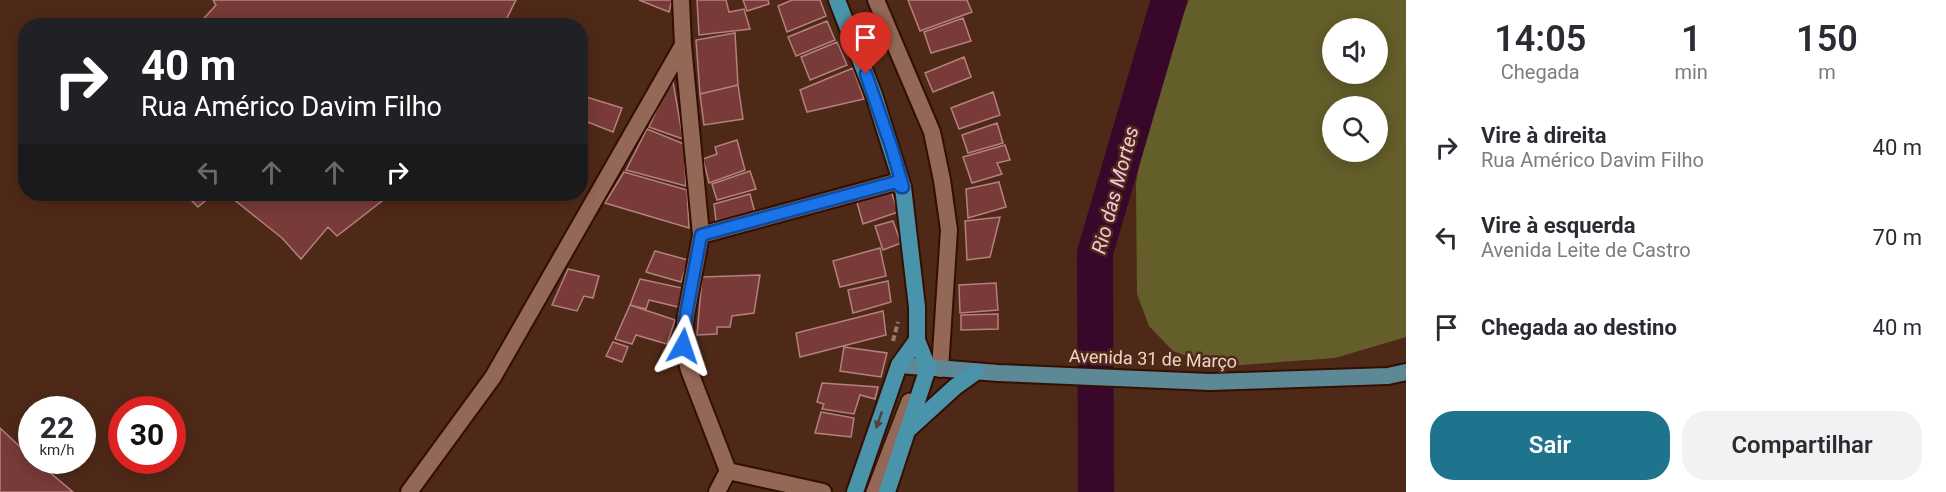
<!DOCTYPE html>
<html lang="pt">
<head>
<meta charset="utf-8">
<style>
  :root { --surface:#fff; --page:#f2f2f3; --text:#2b2b33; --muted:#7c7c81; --accent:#1e738d }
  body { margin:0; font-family:Roboto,sans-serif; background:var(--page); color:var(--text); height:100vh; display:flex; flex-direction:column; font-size:22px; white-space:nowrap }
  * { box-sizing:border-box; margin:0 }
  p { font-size:20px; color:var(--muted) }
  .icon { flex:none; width:33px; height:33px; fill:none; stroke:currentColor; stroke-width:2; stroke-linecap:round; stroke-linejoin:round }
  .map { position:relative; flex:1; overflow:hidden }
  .panel { display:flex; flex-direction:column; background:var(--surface); width:540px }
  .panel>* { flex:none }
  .hud { position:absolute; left:18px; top:18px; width:570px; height:183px; border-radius:24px; box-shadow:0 3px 15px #0003; background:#202124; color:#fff; overflow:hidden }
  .controls { position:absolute; left:1322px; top:18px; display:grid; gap:12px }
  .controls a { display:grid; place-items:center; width:66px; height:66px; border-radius:50%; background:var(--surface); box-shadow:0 3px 15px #0003; font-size:30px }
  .speed { position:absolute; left:18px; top:396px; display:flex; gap:12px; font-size:30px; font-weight:700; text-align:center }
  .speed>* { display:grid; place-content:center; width:78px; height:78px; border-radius:50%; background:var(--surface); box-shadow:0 3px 15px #0003; line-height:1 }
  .speed small { font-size:15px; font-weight:400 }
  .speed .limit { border:9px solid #d22; background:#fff; color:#111 }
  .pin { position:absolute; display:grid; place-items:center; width:51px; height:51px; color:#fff; margin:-62px -26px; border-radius:50% 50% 50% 0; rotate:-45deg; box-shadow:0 0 6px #0007 }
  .pin .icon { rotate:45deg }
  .me { position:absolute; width:66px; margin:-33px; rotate:5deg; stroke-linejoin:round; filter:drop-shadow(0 0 4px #0008) }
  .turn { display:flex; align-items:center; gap:21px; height:126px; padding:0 24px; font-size:27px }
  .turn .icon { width:78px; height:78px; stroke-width:2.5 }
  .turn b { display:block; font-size:42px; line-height:51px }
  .lanes { display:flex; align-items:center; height:57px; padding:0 24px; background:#0003; justify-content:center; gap:30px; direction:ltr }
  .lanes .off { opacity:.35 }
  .eta { display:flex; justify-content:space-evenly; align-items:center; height:102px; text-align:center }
  .eta b { font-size:36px; font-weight:600; line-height:42px }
  .cta { display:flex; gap:12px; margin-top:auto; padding:12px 24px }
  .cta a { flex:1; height:69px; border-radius:24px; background:var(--accent); color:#fff; font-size:24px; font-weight:600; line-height:69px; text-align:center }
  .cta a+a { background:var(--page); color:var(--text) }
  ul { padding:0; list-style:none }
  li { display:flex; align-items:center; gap:18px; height:90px; padding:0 24px }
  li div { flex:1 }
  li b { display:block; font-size:22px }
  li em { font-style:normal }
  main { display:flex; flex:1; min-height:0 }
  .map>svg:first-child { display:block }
</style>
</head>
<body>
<main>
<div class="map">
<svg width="1406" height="492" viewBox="0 0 1406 492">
  <rect width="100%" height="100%" fill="#4f2918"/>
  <path fill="#645e2a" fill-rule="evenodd" d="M1189 0H1406V337L1335 358 1240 365 1206 363 1173 351 1149 326 1137 294 1136 184 1147 116 1164 64ZM1332 28H1377V74H1332ZM1332 106H1377V152H1332Z"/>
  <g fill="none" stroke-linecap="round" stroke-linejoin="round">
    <path stroke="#380729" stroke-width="36" d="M1096 492 1095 253 1169 0"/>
  </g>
  <path fill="#783b39" stroke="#b4817e" stroke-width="1.5" d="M213 0H516L505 22 509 26H197L216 5Z
    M639 0H672L669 12Z
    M697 0H726L729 12 744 9 750 29 699 35Z
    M743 0H768L769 4 747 11Z
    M792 0H820L826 16 787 32 778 6Z
    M908 0H967L972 12 920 31Z
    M963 18 971 41 931 53 924 32Z
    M827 21 835 40 796 56 788 37Z
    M735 33 738 85 700 94 696 40Z
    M837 42 847 65 810 80 801 57Z
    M964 57 971 77 933 92 925 73Z
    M853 68 864 99 807 112 800 90Z
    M672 76 683 139 649 127Z
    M738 85 743 119 704 125 700 94Z
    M993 92 1000 115 959 129 951 108Z
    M580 95 622 108 613 132 580 119Z
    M997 123 1003 143 968 153 962 135Z
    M647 129 684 144 686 186 626 170Z
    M737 140 745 170 709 183 703 159 717 154 715 147Z
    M1005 145 1010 160 997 163 1002 174 972 183 963 157Z
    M750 171 756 189 717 200 712 184Z
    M624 172 687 190 689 228 605 203Z
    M999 182 1006 207 968 218 966 189Z
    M890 188 898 212 863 224 856 199Z
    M185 194H213L198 207Z
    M227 194H391L337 236 328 227 301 259 282 238Z
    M750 194 755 213 716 221 714 204Z
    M1000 217 990 257 967 260 965 221Z
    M893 221 901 243 883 250 875 226Z
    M880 248 886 276 840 287 833 261Z
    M655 251 688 260 681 282 646 272Z
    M568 269 599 276 593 298 584 296 577 311 552 305Z
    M760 275 754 313 732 316 730 327H717V334L697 335 702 277Z
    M640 279 682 288 678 307 649 300 646 309 630 305Z
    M888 281 891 302 853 313 848 290Z
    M996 283 998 310 960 313 959 285Z
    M630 305 675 320 667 344 636 335 632 344 615 339Z
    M883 311 886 335 800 357 796 333Z
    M998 314V329L961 330V315Z
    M613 342 628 347 622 362 606 356Z
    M844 347 887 353 881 377 840 371Z
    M822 383 878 387 875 399 860 395 854 414 822 409 824 404 817 402Z
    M821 412 854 418 851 437 815 433Z
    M0 428 32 458V460H35L73 492H0Z"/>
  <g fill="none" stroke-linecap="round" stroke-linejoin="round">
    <g stroke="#330f01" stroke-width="18">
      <path id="pedestrian" d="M874 492 909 401"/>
    </g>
    <g stroke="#330f01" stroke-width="20">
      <path id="minor" d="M681 0 683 45 701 235 686 315 683 346 689 370 728 471 717 492
        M876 0 932 132 942 180 949 230 940 369
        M701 235 896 182 901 187H903
        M728 471 823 492
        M409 492 493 377 683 45"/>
    </g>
    <g stroke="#330f01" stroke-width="20">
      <path id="primary" d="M899 365 998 373 1210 382 1388 376 1406 372"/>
    </g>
    <g stroke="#330f01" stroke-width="20">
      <path id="trunk" d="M837 0 874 95 903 187 917 307V340L928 368 887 492
        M910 428 955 387 976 372
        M855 492 899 365 917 340"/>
    </g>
    <path stroke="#99796c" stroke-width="4" stroke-dasharray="6 3" stroke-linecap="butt" d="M893 341 898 322"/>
    <use href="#pedestrian" stroke="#946856" stroke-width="15"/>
    <use href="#minor" stroke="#946856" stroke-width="16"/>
    <use href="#primary" stroke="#5d8996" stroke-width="16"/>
    <use href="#trunk" stroke="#4a94ab" stroke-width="16"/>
  </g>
  <defs><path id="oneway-solid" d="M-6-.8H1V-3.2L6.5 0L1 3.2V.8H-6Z" transform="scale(1.5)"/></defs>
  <use fill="#4e443d" href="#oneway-solid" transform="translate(879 420) rotate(109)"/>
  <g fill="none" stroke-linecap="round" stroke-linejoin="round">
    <g stroke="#114b97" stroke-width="15">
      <path id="route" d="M683 346 686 315 701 235 896 182 901 187H903L891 146 866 74"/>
    </g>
    <use href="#route" stroke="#1a73e8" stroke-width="10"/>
  </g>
  <g text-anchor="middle" stroke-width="5" stroke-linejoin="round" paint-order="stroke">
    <g font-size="18" fill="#eed5cb" stroke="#4f2918">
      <text transform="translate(1153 359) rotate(2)" y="6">Avenida 31 de Março</text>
    </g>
    <g font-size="20" font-style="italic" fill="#f6c3e0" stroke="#4f2918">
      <text transform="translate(1115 190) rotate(-75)" y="7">Rio das Mortes</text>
    </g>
  </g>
</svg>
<div class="controls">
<a><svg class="icon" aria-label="sound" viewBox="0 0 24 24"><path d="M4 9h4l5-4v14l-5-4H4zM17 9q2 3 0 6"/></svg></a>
<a><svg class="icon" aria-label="search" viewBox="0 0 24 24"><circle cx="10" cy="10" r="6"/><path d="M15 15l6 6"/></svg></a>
</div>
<div class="speed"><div>22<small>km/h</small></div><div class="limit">30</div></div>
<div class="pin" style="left:866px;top:74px;background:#d93025"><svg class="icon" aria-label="arrive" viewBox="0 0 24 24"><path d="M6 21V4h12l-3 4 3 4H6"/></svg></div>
<svg class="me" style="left:683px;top:346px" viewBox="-20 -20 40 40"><path d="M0-17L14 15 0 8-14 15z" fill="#1a73e8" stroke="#fff" stroke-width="4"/></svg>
<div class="hud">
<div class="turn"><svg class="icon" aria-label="right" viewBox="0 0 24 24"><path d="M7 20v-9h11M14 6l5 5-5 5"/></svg><div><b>40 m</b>Rua Américo Davim Filho</div></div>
<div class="lanes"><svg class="icon off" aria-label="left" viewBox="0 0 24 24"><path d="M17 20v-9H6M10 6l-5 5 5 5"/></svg><svg class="icon off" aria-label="ahead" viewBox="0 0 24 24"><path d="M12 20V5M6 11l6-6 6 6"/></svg><svg class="icon off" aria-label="ahead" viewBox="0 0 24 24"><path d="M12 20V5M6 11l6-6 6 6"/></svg><svg class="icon" aria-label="right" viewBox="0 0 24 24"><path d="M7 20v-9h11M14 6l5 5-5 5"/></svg></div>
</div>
</div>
<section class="panel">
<div class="eta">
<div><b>14:05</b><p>Chegada</p></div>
<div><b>1</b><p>min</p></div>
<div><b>150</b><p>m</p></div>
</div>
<ul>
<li><svg class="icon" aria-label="right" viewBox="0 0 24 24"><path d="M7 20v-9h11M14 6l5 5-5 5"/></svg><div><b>Vire à direita</b><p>Rua Américo Davim Filho</p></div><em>40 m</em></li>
<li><svg class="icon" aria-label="left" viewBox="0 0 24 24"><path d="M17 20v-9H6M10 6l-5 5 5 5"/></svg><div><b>Vire à esquerda</b><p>Avenida Leite de Castro</p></div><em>70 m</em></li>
<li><svg class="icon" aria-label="arrive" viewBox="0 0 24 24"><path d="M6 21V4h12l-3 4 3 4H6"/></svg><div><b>Chegada ao destino</b></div><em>40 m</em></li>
</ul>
<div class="cta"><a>Sair</a><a>Compartilhar</a></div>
</section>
</main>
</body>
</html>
